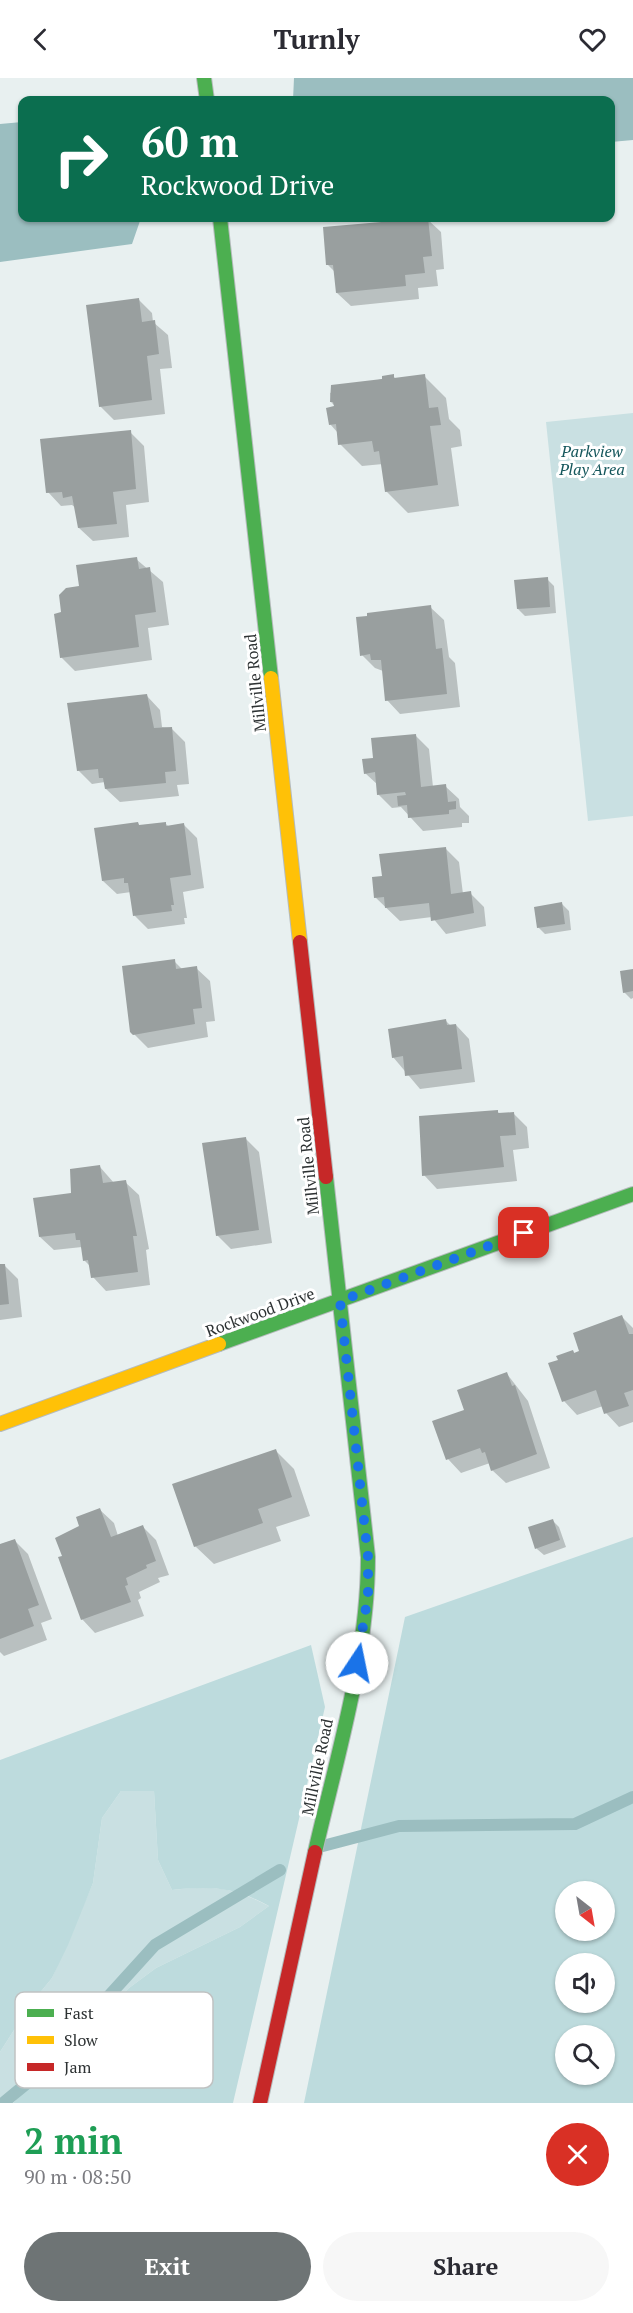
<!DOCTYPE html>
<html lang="en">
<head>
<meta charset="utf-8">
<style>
  :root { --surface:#fff; --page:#f7f7f7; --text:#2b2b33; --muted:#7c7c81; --accent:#6e7475 }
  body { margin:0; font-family:"PT Serif",serif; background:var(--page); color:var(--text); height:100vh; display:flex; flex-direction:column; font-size:22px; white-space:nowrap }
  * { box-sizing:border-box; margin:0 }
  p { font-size:20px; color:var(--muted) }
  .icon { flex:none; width:33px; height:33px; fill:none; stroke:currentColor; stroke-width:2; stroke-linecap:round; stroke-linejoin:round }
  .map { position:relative; height:2025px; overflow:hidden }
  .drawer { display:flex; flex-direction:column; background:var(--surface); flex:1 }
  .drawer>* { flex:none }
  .top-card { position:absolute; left:18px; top:18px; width:597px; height:126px; border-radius:12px; box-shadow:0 2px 4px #0004; background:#0b6e4f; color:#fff; overflow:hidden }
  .needle { width:39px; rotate:149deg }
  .fabs { position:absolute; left:555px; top:1803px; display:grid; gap:12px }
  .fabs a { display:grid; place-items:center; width:60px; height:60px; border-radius:50%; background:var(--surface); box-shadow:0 2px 4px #0004; font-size:30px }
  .pin { position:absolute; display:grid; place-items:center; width:51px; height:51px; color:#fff; margin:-26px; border-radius:12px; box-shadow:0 3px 9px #0006 }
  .me { position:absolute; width:66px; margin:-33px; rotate:11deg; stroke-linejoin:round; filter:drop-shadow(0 0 4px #0008) }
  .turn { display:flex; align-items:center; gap:21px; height:126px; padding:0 24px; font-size:27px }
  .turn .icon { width:78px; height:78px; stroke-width:2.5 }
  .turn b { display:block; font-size:42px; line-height:51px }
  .round { display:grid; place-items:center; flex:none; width:63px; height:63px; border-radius:32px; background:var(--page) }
  .headline { display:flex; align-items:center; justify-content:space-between; height:102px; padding:0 24px }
  h1 { font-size:36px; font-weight:600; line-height:45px; color:#1e9e55 }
  .action { display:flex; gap:12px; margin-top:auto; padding:12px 24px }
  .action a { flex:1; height:69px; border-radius:36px; background:var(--accent); color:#fff; font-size:24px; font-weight:600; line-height:69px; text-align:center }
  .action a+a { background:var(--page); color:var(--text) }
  header { display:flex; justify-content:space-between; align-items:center; height:78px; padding:0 24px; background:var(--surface); font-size:27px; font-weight:600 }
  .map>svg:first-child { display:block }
</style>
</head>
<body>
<header><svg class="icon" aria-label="back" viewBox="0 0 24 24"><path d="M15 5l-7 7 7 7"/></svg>Turnly<svg class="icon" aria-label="heart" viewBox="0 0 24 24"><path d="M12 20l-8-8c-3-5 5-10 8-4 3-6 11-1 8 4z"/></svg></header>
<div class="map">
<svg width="633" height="2025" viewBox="0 0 633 2025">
  <rect width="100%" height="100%" fill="#e8f0f0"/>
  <path fill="#c9e0e2" d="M633 335V738L588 743 546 344Z
    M121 1713H154L158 1782 172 1812C215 1807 231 1809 269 1828L240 1849 156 1890 129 1910 13 2025H0V1974L30 1927 52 1900 93 1805 102 1740Z"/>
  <path fill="#bddbdd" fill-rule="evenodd" d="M633 1459V2025H304L405 1539ZM566 1814H604V1852H566ZM566 1886H604V1924H566ZM566 1958H604V1996H566Z
    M311 1567 325 1629 233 2025H13L129 1910 156 1890 240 1849 269 1828C234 1809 212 1808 172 1812L158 1782 154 1713H121L102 1740 93 1805 68 1867 52 1900 30 1927 0 1974V1682Z"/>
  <path fill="#9bbec0" d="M294 0H633V62L611 64 610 22H293Z
    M22 44V140H141L132 166 0 184V46Z"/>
  <path fill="#0003" d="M427 141 441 154 444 191 436 192 438 208 418 210 419 221 351 228 337 215 335 194 328 187Z
    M139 222 152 235 153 244 168 257 172 290 160 291 165 336 114 342 100 328Z
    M393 298 397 302 424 298 446 320 449 341 460 352 462 368 451 370 459 428 408 435 386 413 383 386 362 388 340 366 338 355 330 346 336 329 331 324 330 315Z
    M130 354 144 368 149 424 126 427 129 459 93 463 79 450 76 430 72 427 61 428 48 414Z
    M136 481 163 504 169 547 148 550 152 582 75 593 61 579 81 509Z
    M547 501 554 508 556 535 525 538 518 531Z
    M430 529 444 542 449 579 455 585 460 629 400 636 387 622 383 593 375 590 362 577Z
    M147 618 160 632 162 649 171 650 185 664 189 706 177 707 179 718 120 724 106 711 105 704 92 706 78 692Z
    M415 657 429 671 433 709 445 708 459 721 460 729 469 738V745H462V749L423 753 401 729 392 730 378 716V707L365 695 375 681Z
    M165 745 169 749 184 747 197 760 204 810 183 814 187 840H184L185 846 148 851 135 838 131 814 117 816 103 803 138 746 141 749Z
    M446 771 459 784 463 816 470 815 484 829 486 848 446 856 432 839 400 843 375 819 383 800Z
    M562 826 569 833 571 852 545 856 538 849Z
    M174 883 183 892 196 890 210 903 215 943 206 944 208 959 148 970 134 956Z
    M633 893V920L631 921 624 914Z
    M446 943 451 948 456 947 469 961 475 1004 420 1011 393 979Z
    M498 1034 500 1036 513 1035 527 1049 529 1070 513 1072 517 1103 437 1111 424 1097Z
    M245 1060 259 1074 272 1165 231 1171 217 1157Z
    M100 1089 114 1105 125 1104 139 1117 149 1171 146 1172 150 1207 106 1213 93 1199 91 1189 84 1182 82 1169 54 1172 40 1159 73 1116Z
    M4 1187 18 1201 22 1239 0 1242V1188Z
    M622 1239 633 1250V1344L619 1349 606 1335 603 1328 577 1337 564 1323 560 1282 573 1273 575 1276 581 1274Z
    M507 1296 528 1323 550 1390 506 1405 492 1392 490 1385 461 1395 448 1381 466 1333Z
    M275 1372 294 1391 310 1438 276 1449 281 1463 214 1486 195 1468Z
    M100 1432 114 1445 118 1458 143 1449 156 1462 169 1497 158 1500 160 1504 139 1514 141 1520 138 1522 144 1538 95 1555 82 1541 64 1479 81 1449Z
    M552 1442 559 1449 566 1469 544 1477 537 1471 530 1450Z
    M14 1462 28 1476 52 1541 41 1545 47 1562 4 1578 0 1574V1467Z"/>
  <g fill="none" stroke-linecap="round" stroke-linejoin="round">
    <path stroke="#9bbec0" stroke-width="12" d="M319 1769 399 1748 575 1746 633 1719
      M3 2025 37 1997 155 1867 280 1792"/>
  </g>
  <path fill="#999f9f" d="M428 140 432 178 423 179 425 195 405 197 406 208 336 215 333 187H326L323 149Z
    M139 220 142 244 155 242 159 276 147 278 152 322 99 329 86 227Z
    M394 296V300L425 296 429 330 438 329 441 347 430 348 438 407 385 414 379 373 374 374 372 363 338 367 336 346 329 347 326 330 334 328 333 324H330L331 307 382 301V298Z
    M131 352 136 411 113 414 117 446 78 450 72 418 63 420 62 414 46 415 40 361Z
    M137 479 139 491 150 489 156 534 135 537 139 569 60 580 54 536 61 534 59 517 66 510 79 508 76 487Z
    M548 499 550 529 517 531 514 502Z
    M431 527 436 571 442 570 447 616 385 623 381 582H371L370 576 360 578 356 539 367 538V535Z
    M147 616 154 650 172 649 176 693 165 694 166 705 105 711 103 700H99L98 691 77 693 67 625Z
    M416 656 421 709 446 706 448 724 456 723V731L449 732V736L408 740 407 727 398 728 397 718 406 717 405 714 377 717 375 694 364 696 362 681 373 680 371 660Z
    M138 744 139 747 166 744V748L184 745 191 797 170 800 174 827H171L172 833 133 838 128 805H124V800L102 803 94 750Z
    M446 769 451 816 471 813 474 835 431 843 429 825 385 830 384 819 374 820 372 799 382 798 379 776Z
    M562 824 565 846 537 850 534 829Z
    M175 881 176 891 197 888 202 930 193 931 195 946 133 957 130 954 122 888Z
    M633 891V913L623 915 620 893Z
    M446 941 447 947 456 946 462 991 405 998 403 978 392 980 388 951Z
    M498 1032V1035L514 1034 516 1057 500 1058 504 1089 422 1098 419 1038Z
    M246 1059 259 1152 216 1158 202 1065Z
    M100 1087 103 1105 126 1102 137 1158H133L138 1194 91 1200 88 1182 83 1183 80 1162H76L75 1155 39 1159 33 1120 71 1115 70 1091Z
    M0 1186H5L9 1226 0 1227Z
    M622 1237 629 1256H633V1312L624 1315 629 1328 604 1336 596 1312 562 1324 548 1285 558 1282 556 1278 573 1272 574 1275 579 1273 573 1255Z
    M507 1294 512 1308 515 1307 537 1376 491 1393 485 1374 482 1375 480 1370 446 1382 432 1343 464 1332 457 1312Z
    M276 1371 292 1419 258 1431 263 1445 194 1469 172 1406Z
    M100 1430 111 1459 143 1447 156 1483 146 1487 147 1490 126 1500 128 1507 125 1508 131 1524 81 1542 58 1479 62 1478 55 1460 79 1448 76 1439Z
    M553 1441 560 1462 535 1471 528 1449Z
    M15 1461 39 1527 28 1531 34 1548 0 1561V1466Z"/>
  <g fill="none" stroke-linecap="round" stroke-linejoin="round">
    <g stroke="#b5bbbc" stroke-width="16">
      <path id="fast" d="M204 0 207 22
        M220 140 271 600
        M219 1266 633 1116
        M315 1774C337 1678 368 1578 368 1479L326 1099"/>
    </g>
    <g stroke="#b5bbbc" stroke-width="16">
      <path id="slow" d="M271 600 300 864
        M0 1346 219 1266"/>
    </g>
    <g stroke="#b5bbbc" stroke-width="16">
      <path id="jam" d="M300 864 326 1099
        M260 2025 315 1774"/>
    </g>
    <use href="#fast" stroke="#4caf50" stroke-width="14"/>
    <use href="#slow" stroke="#ffc107" stroke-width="14"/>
    <use href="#jam" stroke="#c62828" stroke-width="14"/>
  </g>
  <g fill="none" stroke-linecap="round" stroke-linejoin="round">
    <path stroke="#1a73e8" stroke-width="10" stroke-dasharray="0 18" d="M357 1585 368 1517V1479L340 1223 524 1155"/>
  </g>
  <g text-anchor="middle" stroke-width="6" stroke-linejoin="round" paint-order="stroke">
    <g font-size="16" font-style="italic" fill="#15575c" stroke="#fff">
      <text x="592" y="379">Parkview<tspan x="592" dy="18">Play Area</tspan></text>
    </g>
    <g font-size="16" fill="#2d3233" stroke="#fff">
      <text transform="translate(255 605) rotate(-96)" y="6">Millville Road</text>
      <text transform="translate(308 1088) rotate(-96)" y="6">Millville Road</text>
      <text transform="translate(260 1234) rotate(-20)" y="6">Rockwood Drive</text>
      <text transform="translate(317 1689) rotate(-78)" y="6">Millville Road</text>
    </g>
  </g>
  <rect x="15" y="1914" width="198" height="96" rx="9" fill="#fff" stroke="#c0c2c2" stroke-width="1.5"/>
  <rect x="27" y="1931" width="27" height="8" fill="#4caf50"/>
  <rect x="27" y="1958" width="27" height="8" fill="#ffc107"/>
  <rect x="27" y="1985" width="27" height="8" fill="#c62828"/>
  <g font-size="16" fill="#2d3233">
    <text x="64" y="1941">Fast</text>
    <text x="64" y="1968">Slow</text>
    <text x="64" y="1995">Jam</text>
  </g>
</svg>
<div class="fabs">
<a><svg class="needle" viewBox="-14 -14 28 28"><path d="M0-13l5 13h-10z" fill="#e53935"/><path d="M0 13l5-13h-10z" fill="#7c7c81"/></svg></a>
<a><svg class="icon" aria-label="sound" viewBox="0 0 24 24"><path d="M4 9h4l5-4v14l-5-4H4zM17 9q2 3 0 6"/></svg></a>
<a><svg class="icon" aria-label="search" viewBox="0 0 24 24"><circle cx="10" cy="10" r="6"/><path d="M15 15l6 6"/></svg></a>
</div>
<div class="pin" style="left:524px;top:1155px;background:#d93025"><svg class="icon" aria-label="arrive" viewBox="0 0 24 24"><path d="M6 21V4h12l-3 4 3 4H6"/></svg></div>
<svg class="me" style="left:357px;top:1585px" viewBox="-20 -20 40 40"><circle r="19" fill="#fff"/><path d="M0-13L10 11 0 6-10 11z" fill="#1a73e8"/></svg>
<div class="top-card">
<div class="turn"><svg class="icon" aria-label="right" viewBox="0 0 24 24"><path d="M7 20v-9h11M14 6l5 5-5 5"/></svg><div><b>60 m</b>Rockwood Drive</div></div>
</div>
</div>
<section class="drawer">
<div class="headline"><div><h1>2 min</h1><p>90 m · 08:50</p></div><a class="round" style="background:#d93025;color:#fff"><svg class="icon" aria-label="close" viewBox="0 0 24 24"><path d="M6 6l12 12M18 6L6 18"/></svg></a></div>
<div class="action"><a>Exit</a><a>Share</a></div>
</section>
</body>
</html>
